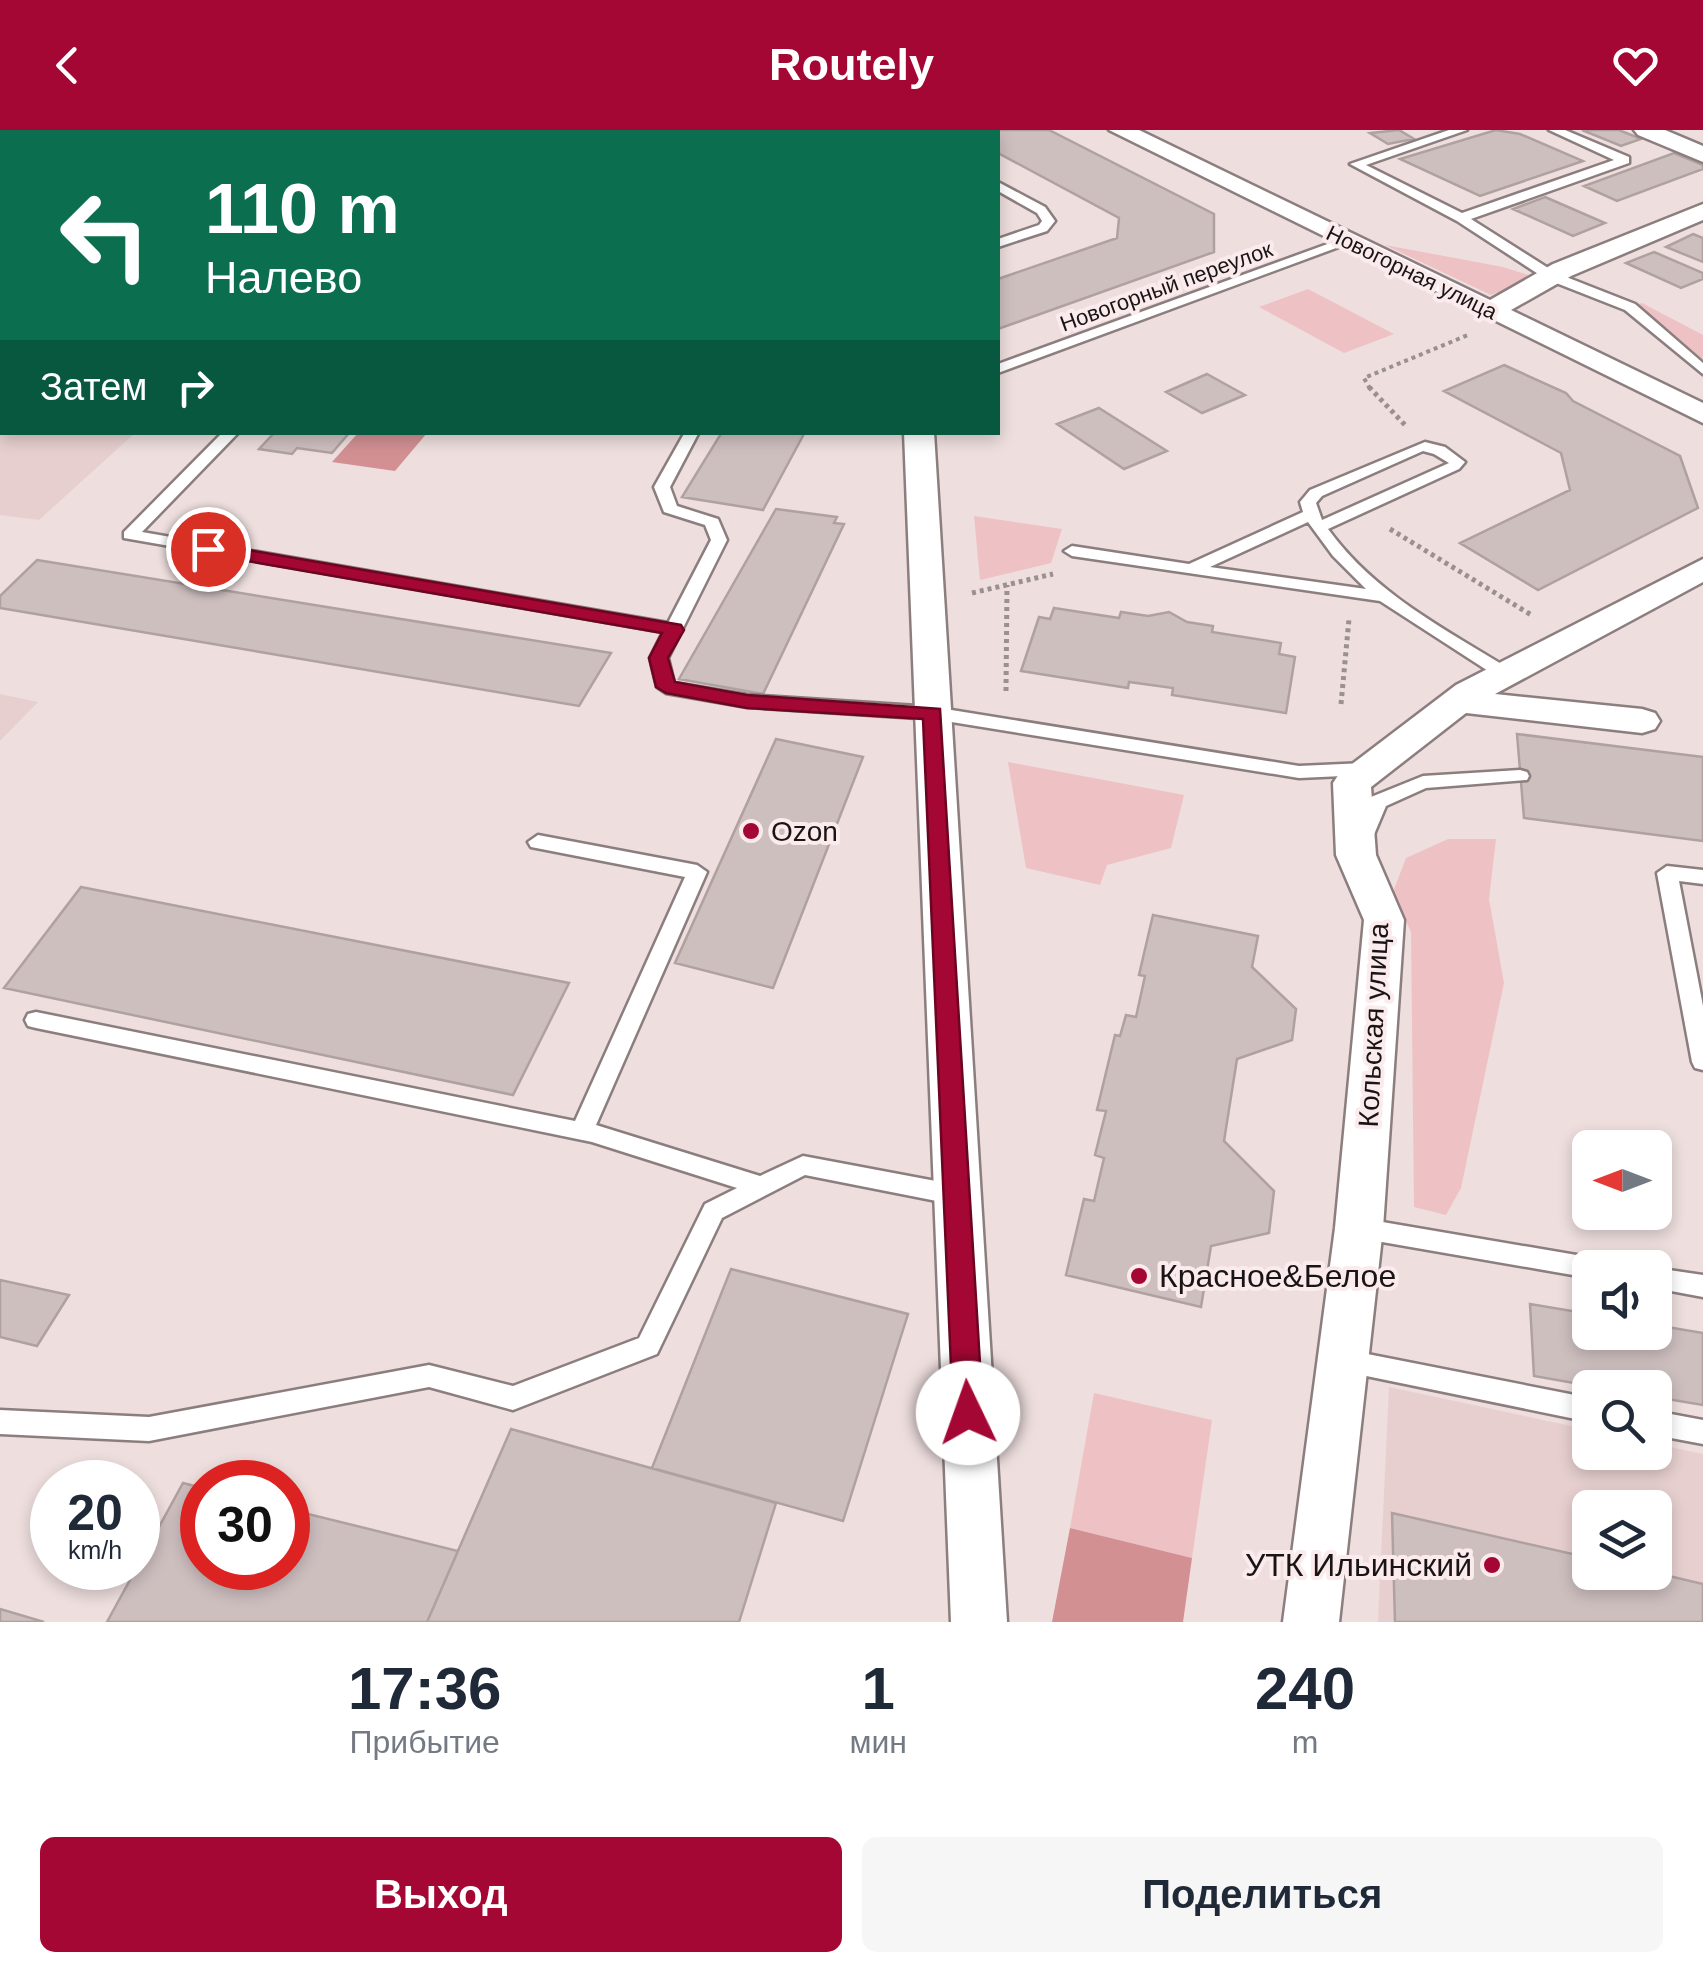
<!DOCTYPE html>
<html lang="ru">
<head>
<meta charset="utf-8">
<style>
  :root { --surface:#fff; --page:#f6f6f7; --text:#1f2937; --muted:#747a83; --accent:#a40733 }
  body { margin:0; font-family:Arial,sans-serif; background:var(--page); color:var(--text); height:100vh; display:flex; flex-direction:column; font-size:38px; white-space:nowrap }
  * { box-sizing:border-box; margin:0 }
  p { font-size:32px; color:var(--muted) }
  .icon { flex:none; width:55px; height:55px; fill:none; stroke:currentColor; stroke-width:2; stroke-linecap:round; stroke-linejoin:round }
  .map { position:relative; height:1492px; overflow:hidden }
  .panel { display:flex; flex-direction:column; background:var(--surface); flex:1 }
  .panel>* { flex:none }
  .banner { position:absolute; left:0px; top:0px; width:1000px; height:305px; box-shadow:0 5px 15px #0003; background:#0b6e4f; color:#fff; overflow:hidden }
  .needle { width:65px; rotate:270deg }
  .controls { position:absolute; left:1572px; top:1000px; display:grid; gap:20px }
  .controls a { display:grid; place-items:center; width:100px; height:100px; border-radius:15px; background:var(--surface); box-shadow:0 5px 15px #0003; font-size:50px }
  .speed { position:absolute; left:30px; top:1330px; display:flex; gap:20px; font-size:50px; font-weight:700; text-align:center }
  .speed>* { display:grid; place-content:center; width:130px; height:130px; border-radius:50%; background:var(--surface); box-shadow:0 5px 15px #0003; line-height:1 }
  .speed small { font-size:25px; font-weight:400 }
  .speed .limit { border:15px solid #d22; background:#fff; color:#111 }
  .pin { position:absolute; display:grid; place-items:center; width:85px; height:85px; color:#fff; margin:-42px; border:5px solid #fff; border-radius:50%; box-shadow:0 2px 10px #0007 }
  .me { position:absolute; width:110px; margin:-55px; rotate:357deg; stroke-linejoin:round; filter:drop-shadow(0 0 8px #0008) }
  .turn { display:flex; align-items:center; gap:35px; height:210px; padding:0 40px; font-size:45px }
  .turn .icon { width:130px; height:130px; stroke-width:2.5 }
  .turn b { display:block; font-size:70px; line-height:85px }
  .then { display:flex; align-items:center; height:95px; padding:0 40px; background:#0003; gap:20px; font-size:38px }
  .eta { display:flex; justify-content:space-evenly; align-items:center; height:170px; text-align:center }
  .eta b { font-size:60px; font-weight:800; line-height:70px }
  .button { display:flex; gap:20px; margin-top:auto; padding:20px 40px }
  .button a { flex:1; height:115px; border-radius:15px; background:var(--accent); color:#fff; font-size:40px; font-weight:800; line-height:115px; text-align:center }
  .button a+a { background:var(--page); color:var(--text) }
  header { display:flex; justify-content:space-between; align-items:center; height:130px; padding:0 40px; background:var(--accent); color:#fff; font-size:45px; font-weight:800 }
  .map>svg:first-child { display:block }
</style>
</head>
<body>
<header><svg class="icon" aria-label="back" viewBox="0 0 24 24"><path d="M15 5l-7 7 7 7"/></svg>Routely<svg class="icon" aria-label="heart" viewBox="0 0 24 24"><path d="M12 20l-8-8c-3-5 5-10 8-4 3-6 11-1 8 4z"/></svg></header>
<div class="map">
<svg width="1703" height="1492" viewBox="0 0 1703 1492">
  <rect width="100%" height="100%" fill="#eedede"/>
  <path fill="#e7cfcf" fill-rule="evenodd" d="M0 273 2 302 135 303 39 390 0 385Z
    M0 564 38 572 0 611Z
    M1389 1257 1590 1300V1322H1655V1314L1703 1324V1492H1378ZM1590 1378H1655V1442H1590Z"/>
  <path fill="#eec2c4" d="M1385 115 1503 137 1535 147 1491 165Z
    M1308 159 1394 204 1344 223 1259 177Z
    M1642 173 1703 205V228L1696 230 1669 201 1635 175Z
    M974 386 1062 399 1051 433 980 450Z
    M1008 632 1184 665 1171 718 1107 735 1100 755 1026 738Z
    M1448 709H1496L1489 769 1504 853 1461 1058 1446 1085 1414 1077 1411 802 1393 762 1406 728Z
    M1094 1263 1212 1290 1192 1428 1070 1398Z"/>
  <path fill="#d29093" d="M358 303V302L427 303 395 341 332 332Z
    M1070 1398 1192 1428 1183 1492H1052Z"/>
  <path fill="#cebfbf" stroke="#b0a1a1" stroke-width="2.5" d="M552 0H663L550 2Z
    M955 0H1049L1214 84V122L998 199V149L1117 108 1119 88 998 23V2Z
    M1399 0 1414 9 1388 14 1370 3Z
    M1496 0 1520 4 1583 31 1480 66 1400 29Z
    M1582 0H1619L1641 9 1621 16Z
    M1674 23 1703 35V39L1617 71 1584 56Z
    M1545 67 1605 93 1573 106 1513 79Z
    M1693 104 1703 108V132L1666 117Z
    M1654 122 1703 143V149L1681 158 1626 133Z
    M1504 235 1566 263 1573 271 1680 326 1698 378 1538 460 1460 413 1570 360 1561 323 1444 261Z
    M1207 244 1245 265 1202 283 1166 262Z
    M1099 278 1167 321 1124 339 1057 294Z
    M275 302H350L332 323 297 318 292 324 259 319Z
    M722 302H805L763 380 682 367Z
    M776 379 837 387 834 393 844 394 763 564 679 549Z
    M37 430 611 523 579 576 0 478V466Z
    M1054 478 1119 488 1121 482 1148 486 1169 482 1187 492 1213 496 1212 502 1281 513 1279 524 1295 527 1286 583 1172 565 1173 558 1129 552 1128 558 1021 541 1039 487 1050 489Z
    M1517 604 1703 627V711L1524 688Z
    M776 609 863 627 773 858 675 833Z
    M81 757 569 853 513 965 4 858Z
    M1153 785 1258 806 1252 837 1296 879 1292 910 1237 929 1224 1011 1274 1061 1269 1103 1211 1116 1201 1177 1066 1145 1084 1069 1094 1071 1104 1028 1095 1025 1106 981 1097 980 1115 905 1120 906 1126 885 1136 887 1145 846 1139 845Z
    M731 1139 908 1184 843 1391 652 1338Z
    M0 1150 69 1165 37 1216 0 1207Z
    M1530 1174 1590 1184V1202H1655V1195L1703 1203V1275L1655 1267V1258H1602L1534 1246Z
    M511 1299 776 1373 739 1492H427Z
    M183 1353 202 1358V1438H288V1379L458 1421 427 1492H107Z
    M1392 1383 1590 1428V1442H1652L1703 1454V1492H1395Z
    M0 1479 44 1492H0Z"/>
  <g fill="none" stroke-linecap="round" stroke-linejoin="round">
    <g stroke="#8c7e7e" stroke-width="5">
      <path id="lane" d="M891 0H906L908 2H893Z
        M1449 0H1467L1366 35 1462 83 1614 30 1549 0H1565L1629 27V33L1471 89 1556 143 1635 174 1703 233V244L1625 180 1546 149 1457 91 1350 34Z
        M998 52 1045 77 1055 91 1047 101 998 117V109L1039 95 1042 91 1037 83 998 61Z
        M1344 108 1355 111 998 243V234Z
        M223 302H239L142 402 668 493 711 410 705 395 664 382 654 357 685 302H699L670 357 677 376 718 389 727 410 668 528 674 553 747 565 933 577 1299 636 1365 633 1374 639 1365 645 1299 648 933 589 747 577 666 563 657 557 650 528 663 502 124 408V402Z
        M1425 312 1445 317 1465 332 1459 339 1328 399C1375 464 1445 499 1511 540L1514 544 1511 548H1499L1380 471 1072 426 1064 421 1072 416 1189 434 1303 382 1300 372 1310 360ZM1423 321 1434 324 1449 333 1322 390 1316 373 1322 366ZM1308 392 1333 426 1366 459 1210 437Z
        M1520 640 1527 642 1529 646 1527 650 1426 658 1386 676 1370 714 1363 716 1353 709 1371 667 1423 646Z
        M538 705 697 735 707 742 596 995 760 1046 803 1026 957 1055 965 1058 969 1065 965 1072 957 1075 805 1045 722 1088 657 1224 513 1280 429 1257 149 1311 0 1304V1280L149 1287 429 1235 513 1256 639 1208 705 1074 737 1058 592 1012 36 898 28 896 25 890 28 884 36 882 575 991 685 747 531 717 528 712Z
        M1667 736 1703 740V754L1679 751 1703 876V940L1695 938 1692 932 1657 743Z
        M1359 1088 1594 1128 1603 1131 1606 1138H1590V1148L1359 1108 1351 1105 1347 1098 1351 1091Z
        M1655 1138 1703 1145V1167L1655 1158Z
        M1342 1219 1590 1268V1292L1342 1241 1333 1238 1329 1230 1333 1222Z
        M1655 1281 1703 1290V1314L1655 1305Z"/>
    </g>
    <g stroke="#8c7e7e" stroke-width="5">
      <path id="street" d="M155 0H179V2H156Z
        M1109 0H1139L1490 170 1553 134 1703 74V90L1571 146 1511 180 1703 273V293Z
        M1634 0H1665L1703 16V32L1638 5Z
        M2 134V151L0 152V135Z
        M904 302H934L1007 1492H951Z
        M1703 429V452L1495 564 1642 579 1655 583 1660 591 1655 599 1642 603 1466 583 1371 657 1376 725 1404 790 1383 1098 1339 1492H1283L1335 1098 1364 790 1336 725 1333 653 1339 644 1456 555Z"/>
    </g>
    <path stroke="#9b9090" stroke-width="4" stroke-dasharray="4 4" stroke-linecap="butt" d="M1370 259 1364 248 1468 205"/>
    <path stroke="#9b9090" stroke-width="5" stroke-dasharray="4 4" stroke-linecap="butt" d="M1369 257 1405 295
      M1390 399 1533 486
      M972 463 1053 444
      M1006 561 1007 455
      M1341 574 1349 489"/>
    <use href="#lane" fill="#fff" fill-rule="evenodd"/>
    <use href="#street" fill="#fff" fill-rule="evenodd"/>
  </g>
  <path fill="#a40733" stroke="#6b0521" stroke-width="2.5" d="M208 413 681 495 684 500 668 528 675 552 747 565 940 579 983 1283 979 1292 968 1296 958 1292 953 1283 923 589 747 578 666 563 656 557 649 528 662 503 201 423V415Z"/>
  <g fill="#a40733" stroke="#fbebec" stroke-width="4">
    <circle cx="751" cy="701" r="10"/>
    <circle cx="1139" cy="1146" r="10"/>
    <circle cx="1492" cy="1435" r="10"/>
  </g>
  <g text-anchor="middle" stroke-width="8" stroke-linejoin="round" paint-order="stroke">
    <g font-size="22" fill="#1a1515" stroke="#fbebec">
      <text transform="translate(1412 142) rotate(26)" y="8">Новогорная улица</text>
      <text transform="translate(1166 156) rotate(-20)" y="8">Новогорный переулок</text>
    </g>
    <g font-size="28" fill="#1a1515" stroke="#fbebec" text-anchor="start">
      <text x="771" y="711">Ozon</text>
    </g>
    <g font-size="28" fill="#1a1515" stroke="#fbebec">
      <text transform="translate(1373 895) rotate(-87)" y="10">Кольская улица</text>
    </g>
    <g font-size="32" fill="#1a1515" stroke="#fbebec" text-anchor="start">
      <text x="1159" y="1157">Красное&amp;Белое</text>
      <text x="1472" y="1446" text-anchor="end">УТК Ильинский</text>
    </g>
  </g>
</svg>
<div class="controls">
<a><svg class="needle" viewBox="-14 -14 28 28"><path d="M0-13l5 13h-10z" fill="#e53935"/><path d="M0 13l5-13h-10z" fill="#747a83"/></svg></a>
<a><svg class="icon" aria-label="sound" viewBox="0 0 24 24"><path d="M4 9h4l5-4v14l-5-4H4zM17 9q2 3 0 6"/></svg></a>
<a><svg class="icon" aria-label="search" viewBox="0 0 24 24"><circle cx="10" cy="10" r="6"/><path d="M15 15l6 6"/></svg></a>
<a><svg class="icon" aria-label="layers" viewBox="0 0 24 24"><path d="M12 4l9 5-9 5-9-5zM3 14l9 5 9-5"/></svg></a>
</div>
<div class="speed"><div>20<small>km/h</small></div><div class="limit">30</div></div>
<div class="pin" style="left:208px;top:419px;background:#d93025"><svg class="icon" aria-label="arrive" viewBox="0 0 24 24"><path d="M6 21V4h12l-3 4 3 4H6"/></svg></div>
<svg class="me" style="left:968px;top:1283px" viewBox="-20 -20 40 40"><circle r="19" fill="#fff"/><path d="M0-13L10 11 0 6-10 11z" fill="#a40733"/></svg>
<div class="banner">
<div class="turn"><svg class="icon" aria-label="left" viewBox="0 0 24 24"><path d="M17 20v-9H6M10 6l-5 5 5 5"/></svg><div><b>110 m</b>Налево</div></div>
<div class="then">Затем<svg class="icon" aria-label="right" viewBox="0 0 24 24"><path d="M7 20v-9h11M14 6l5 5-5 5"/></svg></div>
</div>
</div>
<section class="panel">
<div class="eta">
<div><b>17:36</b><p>Прибытие</p></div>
<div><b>1</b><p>мин</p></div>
<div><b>240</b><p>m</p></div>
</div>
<div class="button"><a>Выход</a><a>Поделиться</a></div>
</section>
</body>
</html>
